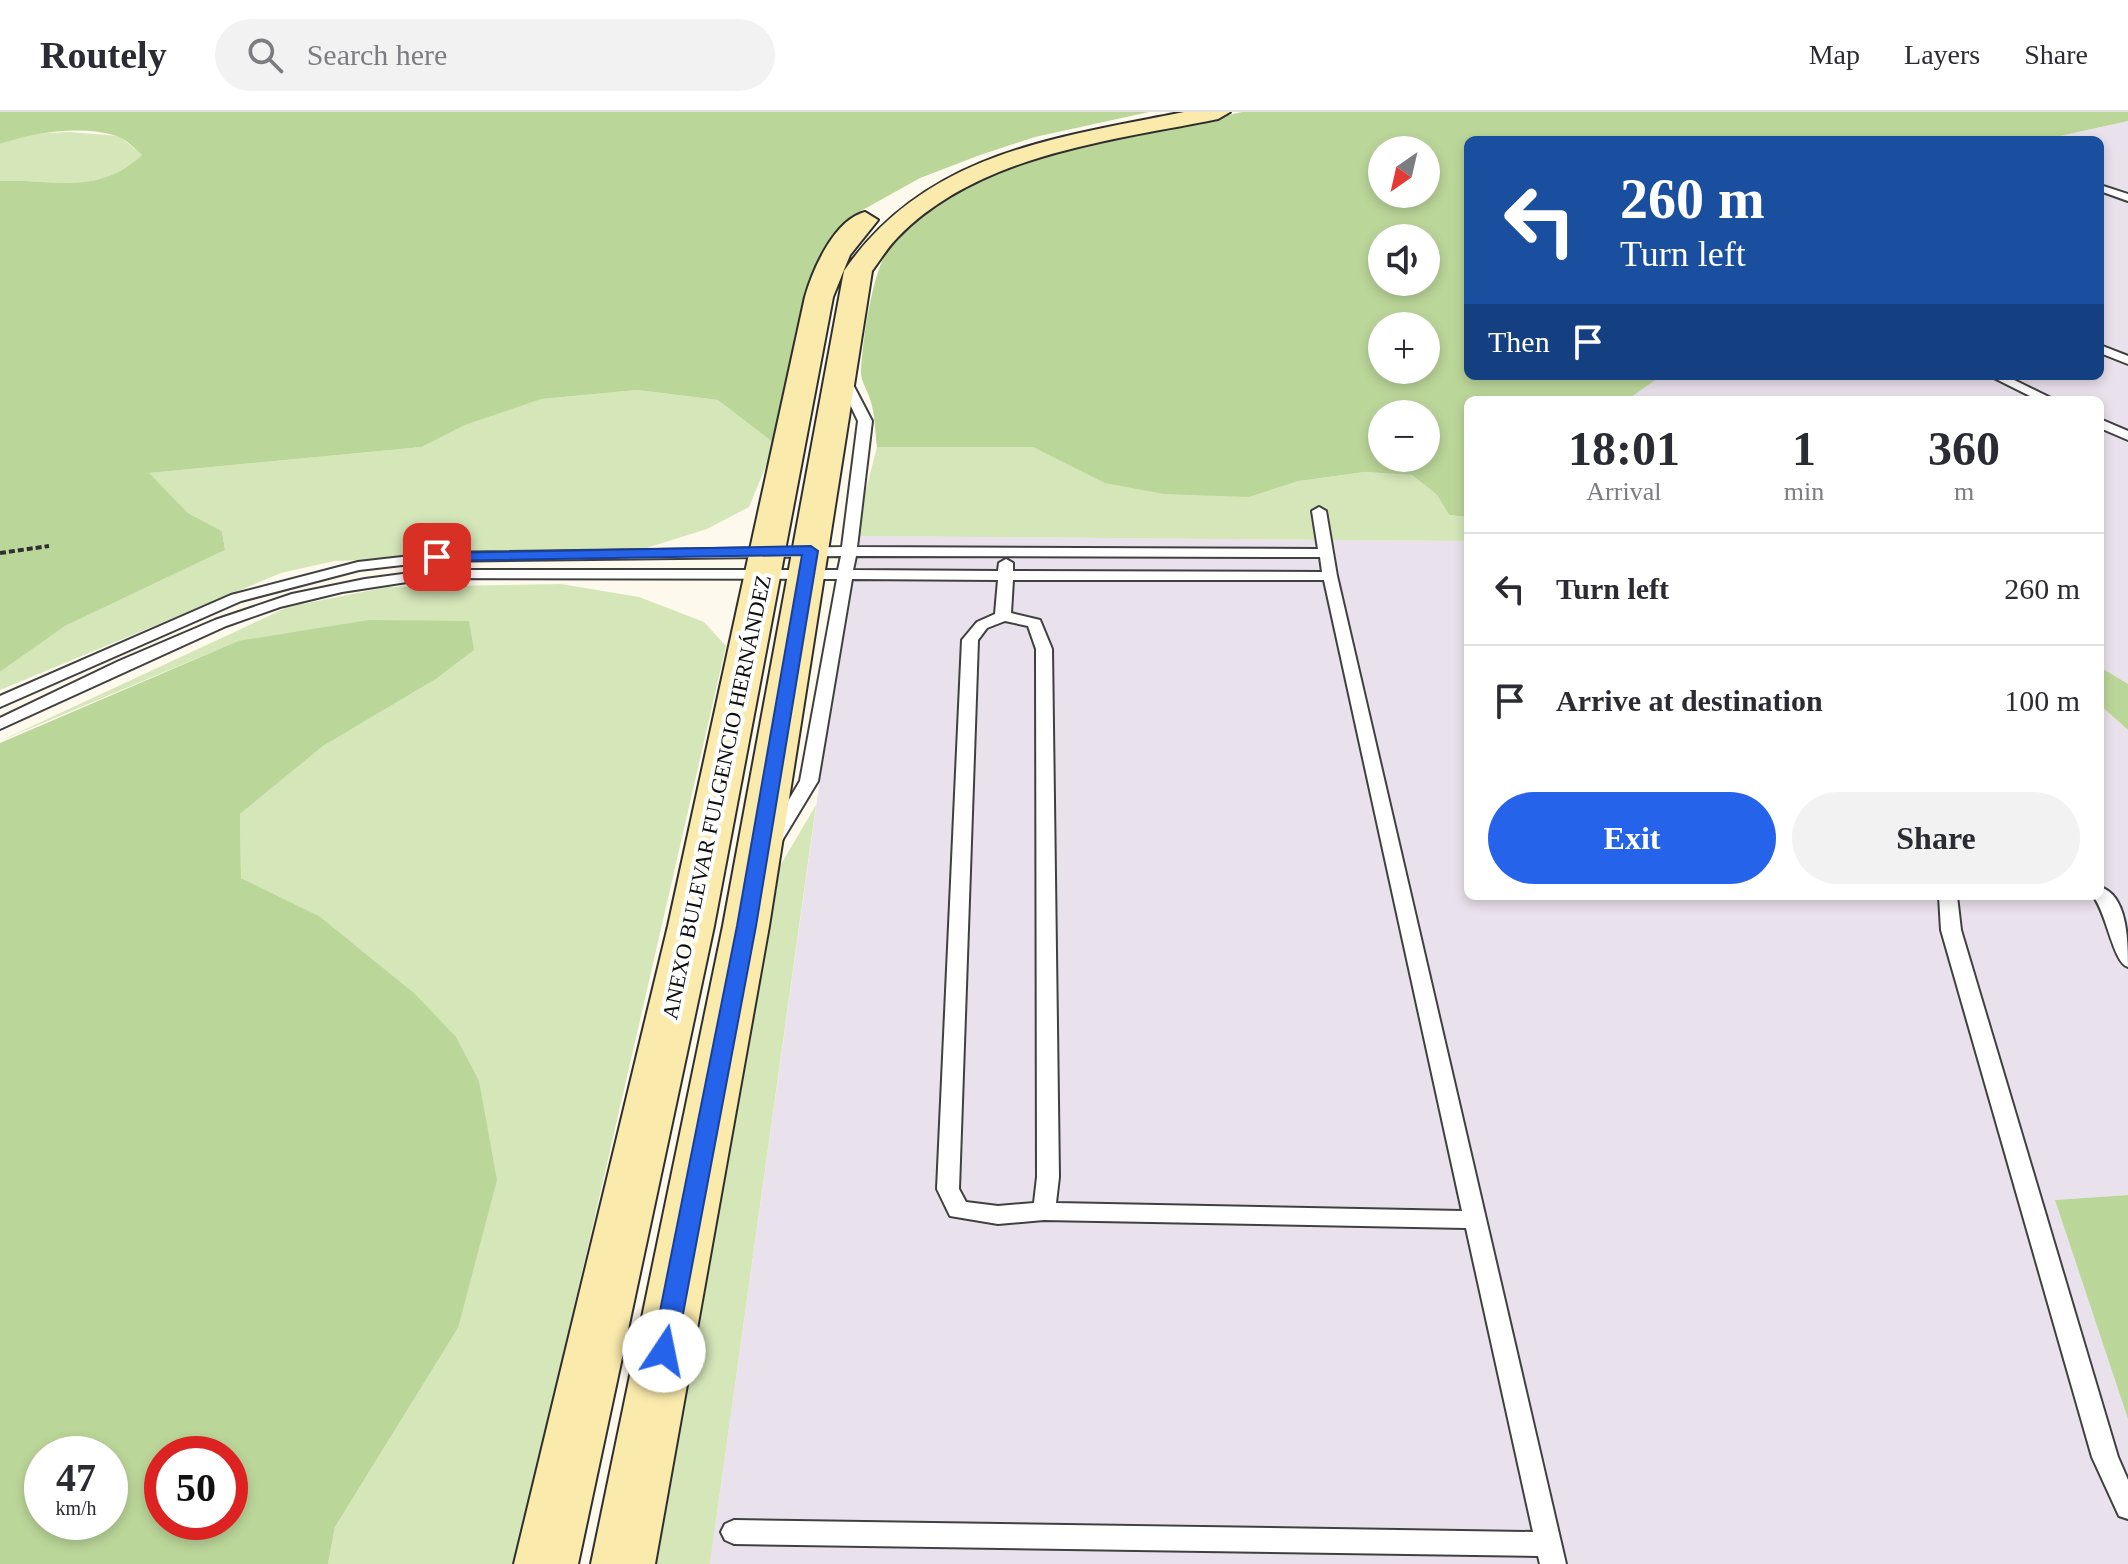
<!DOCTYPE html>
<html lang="en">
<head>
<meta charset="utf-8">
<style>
  :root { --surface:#fff; --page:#f2f2f3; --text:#2b2b33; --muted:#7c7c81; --line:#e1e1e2; --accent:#2563eb }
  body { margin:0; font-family:Georgia,serif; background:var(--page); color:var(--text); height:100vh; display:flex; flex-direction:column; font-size:30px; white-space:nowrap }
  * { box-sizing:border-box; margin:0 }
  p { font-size:26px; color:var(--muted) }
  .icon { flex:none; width:44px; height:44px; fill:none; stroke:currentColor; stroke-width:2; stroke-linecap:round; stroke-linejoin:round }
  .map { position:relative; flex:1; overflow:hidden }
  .sheet { position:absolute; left:1464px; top:284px; width:640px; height:504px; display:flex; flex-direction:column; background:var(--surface); border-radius:12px; box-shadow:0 4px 12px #0003 }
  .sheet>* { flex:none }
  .top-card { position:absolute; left:1464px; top:24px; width:640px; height:244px; border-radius:12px; box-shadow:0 4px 12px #0003; background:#1a4fa0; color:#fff; overflow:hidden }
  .needle { width:52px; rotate:214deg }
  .fabs { position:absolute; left:1368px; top:24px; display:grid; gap:16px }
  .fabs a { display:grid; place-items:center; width:72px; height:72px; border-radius:50%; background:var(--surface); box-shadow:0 4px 12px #0003; font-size:40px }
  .speed { position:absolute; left:24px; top:1324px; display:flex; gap:16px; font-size:40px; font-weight:700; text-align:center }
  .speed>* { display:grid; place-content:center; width:104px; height:104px; border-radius:50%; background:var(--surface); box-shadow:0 4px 12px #0003; line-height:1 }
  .speed small { font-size:20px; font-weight:400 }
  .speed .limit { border:12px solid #d22; background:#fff; color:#111 }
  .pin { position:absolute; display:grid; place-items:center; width:68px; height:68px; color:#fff; margin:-34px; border-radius:16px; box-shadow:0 4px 12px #0006 }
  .me { position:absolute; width:88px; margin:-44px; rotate:11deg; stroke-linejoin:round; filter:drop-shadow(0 0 6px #0008) }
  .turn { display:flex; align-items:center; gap:28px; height:168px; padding:0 24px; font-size:36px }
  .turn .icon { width:104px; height:104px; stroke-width:2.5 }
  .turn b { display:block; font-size:56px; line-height:68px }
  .then { display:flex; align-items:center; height:76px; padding:0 24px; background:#0003; gap:16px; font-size:30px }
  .eta { display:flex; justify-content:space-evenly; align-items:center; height:136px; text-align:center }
  .eta b { font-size:48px; font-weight:600; line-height:56px }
  .primary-button { display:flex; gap:16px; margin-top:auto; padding:16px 24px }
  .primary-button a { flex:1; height:92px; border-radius:48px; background:var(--accent); color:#fff; font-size:32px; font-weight:600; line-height:92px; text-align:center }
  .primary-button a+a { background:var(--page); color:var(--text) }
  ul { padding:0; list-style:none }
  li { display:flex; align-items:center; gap:24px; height:112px; padding:0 24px; border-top:2px solid var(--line) }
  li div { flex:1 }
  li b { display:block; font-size:30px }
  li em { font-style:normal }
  header { display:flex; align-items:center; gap:48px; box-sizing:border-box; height:112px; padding:0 40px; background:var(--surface); border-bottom:2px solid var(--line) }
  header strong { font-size:38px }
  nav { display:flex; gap:44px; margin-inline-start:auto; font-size:28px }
  .search { width:560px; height:72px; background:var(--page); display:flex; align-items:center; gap:20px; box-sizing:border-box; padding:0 28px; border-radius:44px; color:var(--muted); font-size:30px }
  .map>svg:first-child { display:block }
</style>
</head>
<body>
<header>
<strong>Routely</strong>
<div class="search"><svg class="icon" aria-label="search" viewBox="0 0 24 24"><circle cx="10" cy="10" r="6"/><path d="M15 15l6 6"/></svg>Search here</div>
<nav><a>Map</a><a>Layers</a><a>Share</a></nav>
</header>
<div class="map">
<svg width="2128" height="1452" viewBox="0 0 2128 1452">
  <rect width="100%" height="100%" fill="#fef9ed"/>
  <path fill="#e9e1eb" d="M2128 9V572L2100 555V288H1627L1661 264H2100V28H2042Z
    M854 424 1468 429V784H2100V593L2128 618V1083L2055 1088 2128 1307V1452H710Z"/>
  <path fill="#d5e6b9" d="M69 20 119 24 142 43C98 84 55 67 0 69V32L28 22Z
    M637 278 718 288 775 332 749 395 707 417 640 438 334 449 281 461 0 578V560L65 514 225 438 222 419 188 401 148 361 422 335 465 313 542 287Z
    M877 335H1033L1061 347 1249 385 1299 369 1365 360 1412 363 1437 383 1449 403 1468 405V429L854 424Z
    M561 472 639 485 704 510 726 534 515 1452H328L335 1415 458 1216 319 804 241 766 240 702 323 634 436 567 474 538 238 529 0 629 288 495 387 475Z
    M816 693 710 1452H649L768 774Z"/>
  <path fill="#bbd699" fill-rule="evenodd" d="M0 0H1149L1035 25 980 43 920 66 859 100 819 152 775 332 718 288 637 278 542 287 465 313 422 335 149 361 188 401 222 419 225 438 65 514 0 560V69C54 67 98 84 142 43 135 37 126 27 117 24 81 13 35 20 0 32Z
    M1242 0H2128V9L2042 28H1468V264H1661L1627 288H1468V405L1449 403 1437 383 1412 363 1365 360 1299 369 1249 385 1164 382 1105 371 1033 335H877C875 319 875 301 870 287 867 277 860 268 861 258 863 227 872 159 890 134 958 41 1135 24 1242 0ZM1382 38H1426V82H1382ZM1382 126H1426V170H1382ZM1382 214H1426V258H1382ZM1382 302H1426V346H1382Z
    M369 508 469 509 474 538 436 567 323 634 240 702 241 766 319 804 415 882 456 925 479 969 497 1068 458 1216 335 1415 328 1452H0V631L238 529ZM42 1342H110V1410H42ZM162 1342H230V1410H162Z
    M2100 555 2128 572V618L2100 593Z
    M2128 1083V1307L2055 1088Z"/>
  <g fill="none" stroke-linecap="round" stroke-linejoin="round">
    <g stroke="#404040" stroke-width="4">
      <path id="lane" d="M2100 73 2128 82V89L2100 79Z
        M2100 233 2128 244V252L2100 241Z
        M837 258 847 261 872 309 857 435 1318 437 1312 399 1319 395 1326 399 1337 464 1566 1452H1540L1538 1444 734 1432 725 1428 721 1420 725 1412 734 1408 1533 1420 1466 1116 1044 1108 998 1112 950 1104 937 1077 962 528 977 510 995 502 998 468 852 467 818 669 780 732 774 734 765 728 800 669 837 467 433 466 342 480 280 495 226 514 0 617V606L119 549 215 508 292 482 365 467 433 458H838L841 444 437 449 359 458 241 489 0 595V584L231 483 358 450 437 441 842 435 858 309 835 261ZM856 444 1320 445 1322 460 1013 459V451L1006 447 999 451 998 459 853 458ZM1013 468H1324L1462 1099 1056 1091 1059 1065 1052 537 1040 508 1011 501ZM1005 509 1028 514 1036 537 1037 1065 1034 1091 998 1094 966 1090 959 1077 978 528 987 516Z
        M1990 264H2006L2055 288H2038Z
        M2100 307 2128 319V328L2100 316Z
        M2100 775C2128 783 2128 831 2128 855 2113 851 2107 801 2093 784H2100Z
        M1939 784H1957L1961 818 2118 1345 2128 1368V1407L2119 1404 2092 1345 1941 818Z"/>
    </g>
    <g stroke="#2f2f2f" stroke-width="4">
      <path id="secondary" d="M1184 0H1230L1218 7C1110 29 979 42 898 125 888 135 880 148 872 159L769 814 655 1452H591L723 814 844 159C925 41 1054 26 1184 0Z
        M865 100 878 108 850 143 833 185 714 814 578 1452H514L668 814 805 185C813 157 834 108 865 100Z"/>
    </g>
    <path stroke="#2f2f2f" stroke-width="4" stroke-dasharray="6 3" stroke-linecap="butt" d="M0 441 49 434"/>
    <use href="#lane" fill="#fff" fill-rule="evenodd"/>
    <use href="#secondary" fill="#faeaac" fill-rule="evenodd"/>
  </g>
  <path fill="#2563eb" stroke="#184099" stroke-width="2" d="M811 434 818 439 756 814 676 1239 673 1246 664 1249 656 1246 652 1239 737 814 802 443 437 449 430 445 437 441Z"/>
  <g text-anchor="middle" stroke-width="8" stroke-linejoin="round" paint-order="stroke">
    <g font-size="22" fill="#0d0d0d" stroke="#fff">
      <text transform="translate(716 685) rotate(-78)" y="8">ANEXO BULEVAR FULGENCIO HERNÁNDEZ</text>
    </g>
  </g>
</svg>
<div class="fabs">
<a><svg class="needle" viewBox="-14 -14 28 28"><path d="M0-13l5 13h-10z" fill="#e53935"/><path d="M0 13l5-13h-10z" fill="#7c7c81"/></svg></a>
<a><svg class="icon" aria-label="sound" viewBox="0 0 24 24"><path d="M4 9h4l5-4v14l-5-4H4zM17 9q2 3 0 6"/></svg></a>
<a>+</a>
<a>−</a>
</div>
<div class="speed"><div>47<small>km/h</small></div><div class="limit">50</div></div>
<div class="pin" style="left:437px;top:445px;background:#d93025"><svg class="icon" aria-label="arrive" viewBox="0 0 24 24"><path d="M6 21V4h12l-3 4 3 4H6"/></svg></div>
<svg class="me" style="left:664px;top:1239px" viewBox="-20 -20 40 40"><circle r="19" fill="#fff"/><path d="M0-13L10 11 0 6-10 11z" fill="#2563eb"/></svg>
<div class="top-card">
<div class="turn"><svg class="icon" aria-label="left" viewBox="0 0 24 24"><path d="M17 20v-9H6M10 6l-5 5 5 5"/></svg><div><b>260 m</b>Turn left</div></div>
<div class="then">Then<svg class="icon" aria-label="arrive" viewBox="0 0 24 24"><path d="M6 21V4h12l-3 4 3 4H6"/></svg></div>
</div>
<section class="sheet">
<div class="eta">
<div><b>18:01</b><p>Arrival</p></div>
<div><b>1</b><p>min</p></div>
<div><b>360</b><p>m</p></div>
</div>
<ul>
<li><svg class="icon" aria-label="left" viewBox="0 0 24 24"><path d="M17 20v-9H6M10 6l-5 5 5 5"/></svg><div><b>Turn left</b></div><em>260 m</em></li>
<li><svg class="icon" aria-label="arrive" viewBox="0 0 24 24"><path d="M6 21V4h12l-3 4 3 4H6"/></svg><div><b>Arrive at destination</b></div><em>100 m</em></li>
</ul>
<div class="primary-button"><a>Exit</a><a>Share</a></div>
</section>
</div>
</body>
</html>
